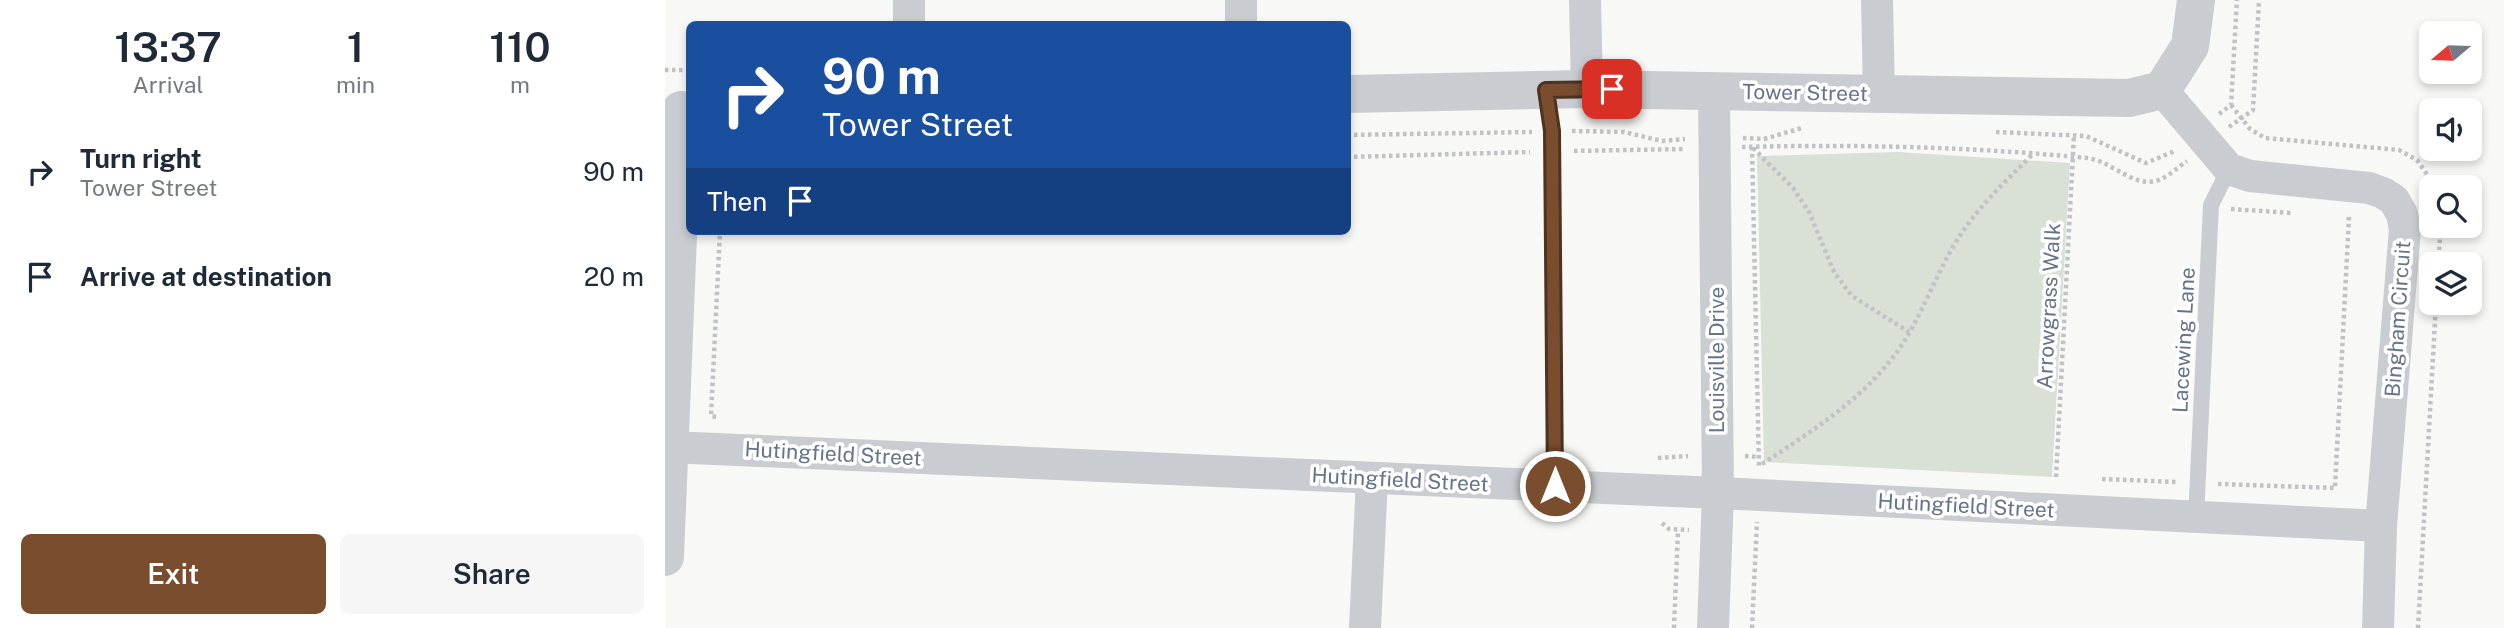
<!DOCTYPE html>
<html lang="en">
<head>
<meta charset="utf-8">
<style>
  :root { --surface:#fff; --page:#f6f6f7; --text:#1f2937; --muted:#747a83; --accent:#7a4d2f }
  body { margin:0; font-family:"Public Sans",sans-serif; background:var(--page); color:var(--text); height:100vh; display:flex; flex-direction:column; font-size:26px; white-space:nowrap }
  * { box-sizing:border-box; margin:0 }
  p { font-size:23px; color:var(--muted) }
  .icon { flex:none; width:38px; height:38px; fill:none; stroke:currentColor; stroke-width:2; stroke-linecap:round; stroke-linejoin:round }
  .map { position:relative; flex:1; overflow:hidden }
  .details { display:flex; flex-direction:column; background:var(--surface); width:665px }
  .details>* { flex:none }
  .hud { position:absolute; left:21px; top:21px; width:665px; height:214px; border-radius:10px; box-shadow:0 4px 10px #0003; background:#1a4fa0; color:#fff; overflow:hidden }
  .needle { width:46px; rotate:251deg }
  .buttons { position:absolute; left:1754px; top:21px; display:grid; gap:14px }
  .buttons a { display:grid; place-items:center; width:63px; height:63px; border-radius:10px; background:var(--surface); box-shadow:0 4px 10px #0003; font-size:35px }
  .pin { position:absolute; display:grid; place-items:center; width:60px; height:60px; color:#fff; margin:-30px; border-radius:14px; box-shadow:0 4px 10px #0006 }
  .me { position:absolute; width:77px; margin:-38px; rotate:0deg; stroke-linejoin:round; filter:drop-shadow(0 0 5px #0008) }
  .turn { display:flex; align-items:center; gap:24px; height:147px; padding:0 21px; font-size:32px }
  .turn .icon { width:91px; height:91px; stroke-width:2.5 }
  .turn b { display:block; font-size:49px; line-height:60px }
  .then { display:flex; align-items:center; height:66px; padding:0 21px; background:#0003; gap:14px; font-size:26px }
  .eta { display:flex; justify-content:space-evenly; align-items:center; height:119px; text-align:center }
  .eta b { font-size:42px; font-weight:600; line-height:49px }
  .cta { display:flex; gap:14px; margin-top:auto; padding:14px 21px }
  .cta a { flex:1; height:80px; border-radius:10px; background:var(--accent); color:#fff; font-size:28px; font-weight:600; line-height:80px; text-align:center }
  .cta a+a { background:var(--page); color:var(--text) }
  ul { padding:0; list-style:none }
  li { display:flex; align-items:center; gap:21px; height:105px; padding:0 21px }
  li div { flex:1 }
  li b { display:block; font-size:26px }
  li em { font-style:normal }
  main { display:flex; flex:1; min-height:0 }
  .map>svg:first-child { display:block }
</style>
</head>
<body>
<main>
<section class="details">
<div class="eta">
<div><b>13:37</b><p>Arrival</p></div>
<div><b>1</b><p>min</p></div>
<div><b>110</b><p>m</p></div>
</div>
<ul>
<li><svg class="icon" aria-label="right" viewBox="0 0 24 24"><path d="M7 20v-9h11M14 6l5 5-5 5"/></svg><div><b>Turn right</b><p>Tower Street</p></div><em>90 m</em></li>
<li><svg class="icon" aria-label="arrive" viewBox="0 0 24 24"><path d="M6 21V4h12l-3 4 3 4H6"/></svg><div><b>Arrive at destination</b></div><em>20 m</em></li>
</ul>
<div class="cta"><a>Exit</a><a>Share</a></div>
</section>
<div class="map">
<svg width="1839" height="628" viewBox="0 0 1839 628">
  <rect width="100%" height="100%" fill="#f8f9f6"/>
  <path fill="#d9e1d7" d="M1233 152 1405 163 1387 477 1099 462 1092 156Z"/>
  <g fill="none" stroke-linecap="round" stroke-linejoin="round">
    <path stroke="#c0c2c5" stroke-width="4.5" stroke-dasharray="3.5 3.5" stroke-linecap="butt" d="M0 70H24
      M1566 105 1585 129 1600 138 1734 150 1752 160 1771 187
      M1554 114 1566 105 1572 0
      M1564 127 1588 110 1594 0
      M907 131 959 132 997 141 1020 139
      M1331 132 1421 136 1481 163 1510 151
      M682 135 867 132
      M1078 138 1099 139 1137 128
      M1077 147C1192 144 1308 147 1422 158 1445 160 1467 187 1491 181 1502 178 1513 167 1522 161
      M1087 147 1094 468
      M1088 148 1128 188 1144 212 1169 272 1187 296 1244 332
      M909 151 1019 149
      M682 157 865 152
      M1566 209 1627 213
      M1773 264 1776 226
      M51 417 46 416 55 231
      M1080 456 1093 457
      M993 458 1023 456
      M1097 464C1144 433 1194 402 1229 356 1257 319 1270 273 1296 234 1316 204 1342 180 1367 155
      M1391 477 1409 135
      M1437 479 1512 482
      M1553 484 1670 488 1684 217
      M997 523 1004 529 1024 530
      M1009 628 1013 530
      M1087 628 1092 522
      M1753 628 1771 303"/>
    <path stroke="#c9ccd0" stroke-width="16" d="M881 90 887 131 890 487
      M1531 517 1546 205 1564 169"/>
    <path stroke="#c9ccd0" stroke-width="32" d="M244 0V24
      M576 0V24
      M920 0 922 89
      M1212 0 1214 94
      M1497 90 1564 169 1585 176 1704 188 1718 193 1729 200 1737 214 1740 229 1716 526 1713 628
      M5 447 1053 493 1716 526
      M700 628 707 478
      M1048 628 1053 493 1049 91"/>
    <path stroke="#c9ccd0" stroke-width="38" d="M682 94 922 89 1464 98 1497 90 1525 46 1531 0
      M0 557 16 161V110"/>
  </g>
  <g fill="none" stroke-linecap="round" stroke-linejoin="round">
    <g stroke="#4f321f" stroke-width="18">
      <path id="route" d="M890 486 887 131 881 90 947 89"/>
    </g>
    <use href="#route" stroke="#7a4d2f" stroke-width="12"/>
  </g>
  <g text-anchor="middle" stroke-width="7" stroke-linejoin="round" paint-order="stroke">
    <g font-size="21" fill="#677388" stroke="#fff">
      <text transform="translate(1140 93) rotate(1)" y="7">Tower Street</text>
      <text transform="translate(1384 306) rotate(-87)" y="7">Arrowgrass Walk</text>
      <text transform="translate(1733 319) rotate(-86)" y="7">Bingham Circuit</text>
      <text transform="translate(1519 340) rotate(-87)" y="7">Lacewing Lane</text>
      <text transform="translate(1052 360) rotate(-90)" y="7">Louisville Drive</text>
      <text transform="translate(168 454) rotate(3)" y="7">Hutingfield Street</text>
      <text transform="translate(735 480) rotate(3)" y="7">Hutingfield Street</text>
      <text transform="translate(1301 506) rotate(3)" y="7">Hutingfield Street</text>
    </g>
  </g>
</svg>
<div class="buttons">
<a><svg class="needle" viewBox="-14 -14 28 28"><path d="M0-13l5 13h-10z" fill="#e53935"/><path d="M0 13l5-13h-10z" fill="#747a83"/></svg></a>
<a><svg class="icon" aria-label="sound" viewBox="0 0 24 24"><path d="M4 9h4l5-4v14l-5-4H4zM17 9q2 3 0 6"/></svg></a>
<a><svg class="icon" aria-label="search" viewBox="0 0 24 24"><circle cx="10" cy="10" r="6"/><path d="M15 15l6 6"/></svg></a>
<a><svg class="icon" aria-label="layers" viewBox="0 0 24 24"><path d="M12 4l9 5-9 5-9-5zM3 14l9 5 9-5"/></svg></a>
</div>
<div class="pin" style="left:947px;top:89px;background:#d93025"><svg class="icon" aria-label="arrive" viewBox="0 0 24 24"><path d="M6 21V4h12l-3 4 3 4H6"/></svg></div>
<svg class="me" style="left:890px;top:486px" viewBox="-20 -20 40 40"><circle r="17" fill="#7a4d2f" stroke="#fff" stroke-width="3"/><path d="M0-11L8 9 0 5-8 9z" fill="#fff"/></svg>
<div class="hud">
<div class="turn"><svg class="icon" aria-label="right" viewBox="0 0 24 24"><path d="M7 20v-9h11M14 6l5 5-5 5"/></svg><div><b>90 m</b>Tower Street</div></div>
<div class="then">Then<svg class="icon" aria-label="arrive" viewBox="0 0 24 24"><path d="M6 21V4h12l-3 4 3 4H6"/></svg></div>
</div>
</div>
</main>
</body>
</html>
